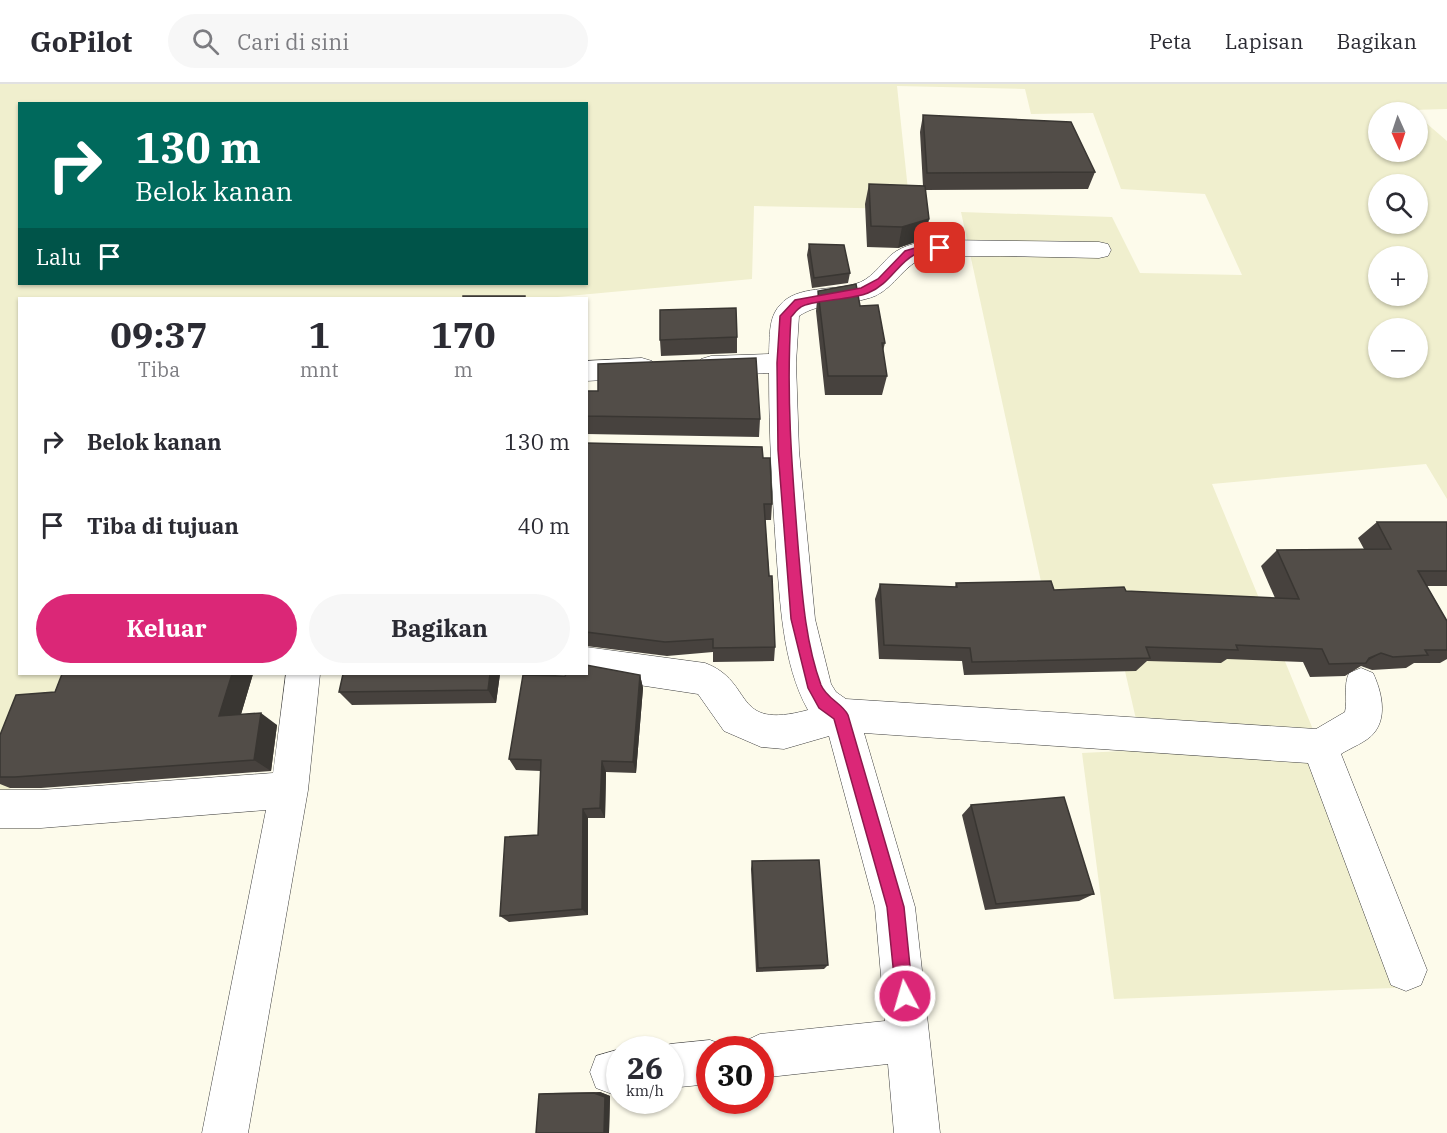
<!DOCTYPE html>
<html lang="id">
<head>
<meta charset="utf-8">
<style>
  :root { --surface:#fff; --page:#f7f7f7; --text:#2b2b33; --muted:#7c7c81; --line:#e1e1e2; --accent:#db2777 }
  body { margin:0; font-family:"IBM Plex Serif",serif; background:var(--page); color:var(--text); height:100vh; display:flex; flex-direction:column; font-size:22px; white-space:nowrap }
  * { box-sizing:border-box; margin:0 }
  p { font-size:20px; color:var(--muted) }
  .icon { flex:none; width:33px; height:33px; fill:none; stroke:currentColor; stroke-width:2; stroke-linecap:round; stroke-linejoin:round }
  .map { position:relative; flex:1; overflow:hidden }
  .sheet { position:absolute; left:18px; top:213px; width:570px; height:378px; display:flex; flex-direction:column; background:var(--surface); border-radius:0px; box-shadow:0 2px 4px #0004 }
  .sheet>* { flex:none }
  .guide { position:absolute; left:18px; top:18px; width:570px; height:183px; border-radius:0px; box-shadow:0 2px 4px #0004; background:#00695c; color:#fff; overflow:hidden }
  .needle { width:39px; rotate:177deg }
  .controls { position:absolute; left:1368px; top:18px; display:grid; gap:12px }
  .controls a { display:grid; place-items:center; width:60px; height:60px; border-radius:50%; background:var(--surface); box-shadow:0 2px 4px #0004; font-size:30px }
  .speed { position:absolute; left:606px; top:952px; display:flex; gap:12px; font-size:30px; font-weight:700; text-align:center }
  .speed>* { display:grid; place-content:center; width:78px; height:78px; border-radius:50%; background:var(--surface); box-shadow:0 2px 4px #0004; line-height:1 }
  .speed small { font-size:15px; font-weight:400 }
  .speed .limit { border:9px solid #d22; background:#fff; color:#111 }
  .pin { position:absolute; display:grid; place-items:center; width:51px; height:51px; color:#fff; margin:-26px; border-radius:12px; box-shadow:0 3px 9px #0006 }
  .me { position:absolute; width:66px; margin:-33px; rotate:354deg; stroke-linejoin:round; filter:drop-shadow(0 0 4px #0008) }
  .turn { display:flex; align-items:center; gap:21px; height:126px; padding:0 18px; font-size:27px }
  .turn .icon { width:78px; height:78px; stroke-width:2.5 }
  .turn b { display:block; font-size:42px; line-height:51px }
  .then { display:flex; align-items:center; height:57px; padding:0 18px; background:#0003; gap:12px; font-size:22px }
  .eta { display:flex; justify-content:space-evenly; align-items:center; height:102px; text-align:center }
  .eta b { font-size:36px; font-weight:800; line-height:42px }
  .primary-button { display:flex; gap:12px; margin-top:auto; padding:12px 18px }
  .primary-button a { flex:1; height:69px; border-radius:36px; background:var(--accent); color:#fff; font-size:24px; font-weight:800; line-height:69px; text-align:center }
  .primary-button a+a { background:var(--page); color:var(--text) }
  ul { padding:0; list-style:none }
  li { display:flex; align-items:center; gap:18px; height:84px; padding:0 18px }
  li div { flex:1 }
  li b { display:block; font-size:22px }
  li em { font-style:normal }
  header { display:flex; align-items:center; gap:36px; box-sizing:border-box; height:84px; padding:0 30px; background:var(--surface); border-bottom:2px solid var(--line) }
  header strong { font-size:28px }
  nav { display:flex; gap:33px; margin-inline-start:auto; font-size:21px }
  .search { width:420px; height:54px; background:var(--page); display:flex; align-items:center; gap:15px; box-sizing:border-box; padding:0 21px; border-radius:33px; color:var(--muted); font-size:22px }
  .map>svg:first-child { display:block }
</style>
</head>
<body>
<header>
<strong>GoPilot</strong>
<div class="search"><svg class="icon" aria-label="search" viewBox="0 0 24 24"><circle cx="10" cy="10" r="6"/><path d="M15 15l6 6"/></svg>Cari di sini</div>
<nav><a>Peta</a><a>Lapisan</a><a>Bagikan</a></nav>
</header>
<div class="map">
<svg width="1447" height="1049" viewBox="0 0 1447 1049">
  <rect width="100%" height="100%" fill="#fdfbeb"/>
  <path fill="#f0efce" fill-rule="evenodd" d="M0 0H1447V25L1412 26 1414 28H1378V68H1418V32L1447 57V415L1426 380 1212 400 1419 903 1114 915 1082 669 1143 666 1117 552 1053 553 961 128 1112 133 1140 189 1242 191 1205 110 1121 105 1093 29 1031 30 1025 5 897 2 910 125 754 122 752 195 547 214H20V590H62L0 727ZM20 20H586V200H20ZM1378 100H1418V140H1378ZM1378 172H1418V212H1378ZM1378 244H1418V284H1378Z"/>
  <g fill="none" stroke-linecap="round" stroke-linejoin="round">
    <g stroke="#3e3e3e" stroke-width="1">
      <path id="minor" d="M940 156 1099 158 1108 160 1111 166 1108 172 1099 174 1000 172 926 173C904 180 895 203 875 212 850 222 821 217 799 232L796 279 799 367 815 535 831 600 836 608 846 615 1316 645 1345 628C1348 614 1343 602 1349 589L1361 584 1373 589C1381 606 1388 632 1374 649 1367 658 1350 664 1341 670L1427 886 1421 901 1406 907 1391 901 1308 679 864 649 915 823 940 1049H894L888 980 760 994V966H741L745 957 760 950 885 937 875 823 829 652 784 665 761 663 724 647 698 610 586 593 575 590H586V563L705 579C756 598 730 647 808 626 782 580 780 516 776 464 772 406 769 348 769 289L711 292 701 289 697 282 701 275 711 272 769 270C770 253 768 234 780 221 797 201 833 207 855 200 871 196 880 181 891 171 904 160 923 157 940 156Z
        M642 274 652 277 656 284 652 291 642 294 586 297V277Z
        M286 590H320L308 706 248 1049H202L266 726 41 744H0V706H41L273 689Z
        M710 956 726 962 727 966H710V1000L670 1004V966H656L670 960Z
        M620 965 623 966H620V1009L612 1010 596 1004 590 988 596 972Z"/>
    </g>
    <use href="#minor" fill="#fff" fill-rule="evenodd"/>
  </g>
  <path fill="#47423e" d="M923 31 1095 88 1088 105 925 106 929 135 924 155 898 164 867 163 865 120 869 100 923 102 920 48Z
    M809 160 850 189 848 199 812 204 807 171Z
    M818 207 860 222 885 259 883 267 887 292 882 311H825L816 227Z
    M737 253V269L661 272 660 256Z
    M586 307 760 335 759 353 586 350Z
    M586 359 763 374 772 420 771 436H765L775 563 774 577 713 578V568L667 572 586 562Z
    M1377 438H1447V502H1427L1447 537V575L1440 579H1414L1406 584 1372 586 1361 582 1345 592 1310 593 1303 578 1227 575 1221 579 1147 577 1136 587 964 591 962 577 879 575 875 515 880 500 955 503 956 499 1054 506 1126 507 1275 514 1261 482 1277 466 1364 465 1358 454Z
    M62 590H253L241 630 277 641 271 687 41 704H10L0 700V651L55 608Z
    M343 590H500L496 619 352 621 339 608Z
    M640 591 643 604 636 689 606 688 605 734H588V831L509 838 500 832 538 751 541 687 516 686 509 675 565 592Z
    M971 721 1094 810 1079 817 985 826 962 731Z
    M752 777 828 881 824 885 756 888 751 785Z
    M600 1008 610 1012 609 1049H536L539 1010 547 1009Z"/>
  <path fill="#393632" d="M929 135 924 155 898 164 902 143Z
    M1381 569 1364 579 1369 574Z
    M232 590H253L237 644 219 632Z
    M490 590H500L496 619 488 606Z
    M640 591 643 604 636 689 633 678Z
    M261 629 277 641 271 687 254 676Z
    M602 677 606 688 605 734 600 724Z
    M583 725 588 734V831L582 825Z
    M600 1008 610 1012 609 1049H604L594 1009Z"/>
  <path fill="#524d48" stroke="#393632" stroke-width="1.5" d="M923 31 1071 38 1095 88 927 89Z
    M869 100 925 102 929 135 902 143 871 142Z
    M809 160 844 161 850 189 814 194Z
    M856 200 860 222 878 221 885 259H882L887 292H828L818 207Z
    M463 212H525V214H463Z
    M736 224 737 253 660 256V226Z
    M756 274 760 335 586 332V307H598V280Z
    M586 359 762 363 763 374H770L772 420H764L769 492H772L775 563 713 564V555L665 558 586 548Z
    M1377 438H1447V487H1418L1447 537V566H1425L1428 571 1393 573 1381 569 1369 574 1366 579 1329 580 1322 565 1236 561 1238 566 1146 563 1150 574 972 578 970 564 884 561 880 500 957 503 956 499 1051 497 1054 506 1124 503 1126 507 1299 515 1277 466 1391 465Z
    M586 581 640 591 633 678 602 677 600 724 583 725 582 825 500 832 505 753 538 751 541 676 509 675 523 591 565 592 566 590H586Z
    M62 590H232L219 632 261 629 254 676 15 693H0V651L16 611 55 608Z
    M343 590H490L488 606 339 608Z
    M1064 713 1094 810 996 820 971 721Z
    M819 776 828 881 758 884 752 777Z
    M594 1009 605 1013 604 1049H536L539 1010Z"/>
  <path fill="#db2777" stroke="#8e194d" stroke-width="1.5" d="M925 161H940L945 164C937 171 924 167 914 171 898 179 889 201 868 209 852 216 811 216 801 223 797 225 794 230 791 233 786 310 792 385 798 461 802 508 805 557 821 601 827 615 842 619 848 631L904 823 913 912 911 918 905 920 898 918 896 912 887 823 834 635 819 624 808 604 791 535 778 366 777 279 780 232 795 216 861 204 878 195 905 167Z"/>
</svg>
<div class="controls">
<a><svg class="needle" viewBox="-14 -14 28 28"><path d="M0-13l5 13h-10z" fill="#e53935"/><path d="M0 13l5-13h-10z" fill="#7c7c81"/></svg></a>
<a><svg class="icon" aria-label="search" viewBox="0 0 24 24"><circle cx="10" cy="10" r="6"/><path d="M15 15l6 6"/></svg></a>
<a>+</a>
<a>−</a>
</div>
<div class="speed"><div>26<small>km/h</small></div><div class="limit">30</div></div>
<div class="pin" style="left:940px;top:164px;background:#d93025"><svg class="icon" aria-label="arrive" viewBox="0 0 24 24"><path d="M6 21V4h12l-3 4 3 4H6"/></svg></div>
<svg class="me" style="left:905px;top:912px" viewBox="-20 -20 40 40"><circle r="17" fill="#db2777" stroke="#fff" stroke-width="3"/><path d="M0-11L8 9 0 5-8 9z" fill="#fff"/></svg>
<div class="guide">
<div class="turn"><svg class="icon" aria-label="right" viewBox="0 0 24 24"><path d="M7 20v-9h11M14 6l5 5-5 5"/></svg><div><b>130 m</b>Belok kanan</div></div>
<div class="then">Lalu<svg class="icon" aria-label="arrive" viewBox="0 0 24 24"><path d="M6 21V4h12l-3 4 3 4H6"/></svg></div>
</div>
<section class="sheet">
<div class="eta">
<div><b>09:37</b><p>Tiba</p></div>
<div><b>1</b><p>mnt</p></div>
<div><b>170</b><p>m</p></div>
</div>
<ul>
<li><svg class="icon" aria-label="right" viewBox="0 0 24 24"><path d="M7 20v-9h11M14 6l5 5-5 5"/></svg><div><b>Belok kanan</b></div><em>130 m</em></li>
<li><svg class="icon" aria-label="arrive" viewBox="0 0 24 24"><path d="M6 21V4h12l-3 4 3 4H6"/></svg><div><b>Tiba di tujuan</b></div><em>40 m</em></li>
</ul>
<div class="primary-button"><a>Keluar</a><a>Bagikan</a></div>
</section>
</div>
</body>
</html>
